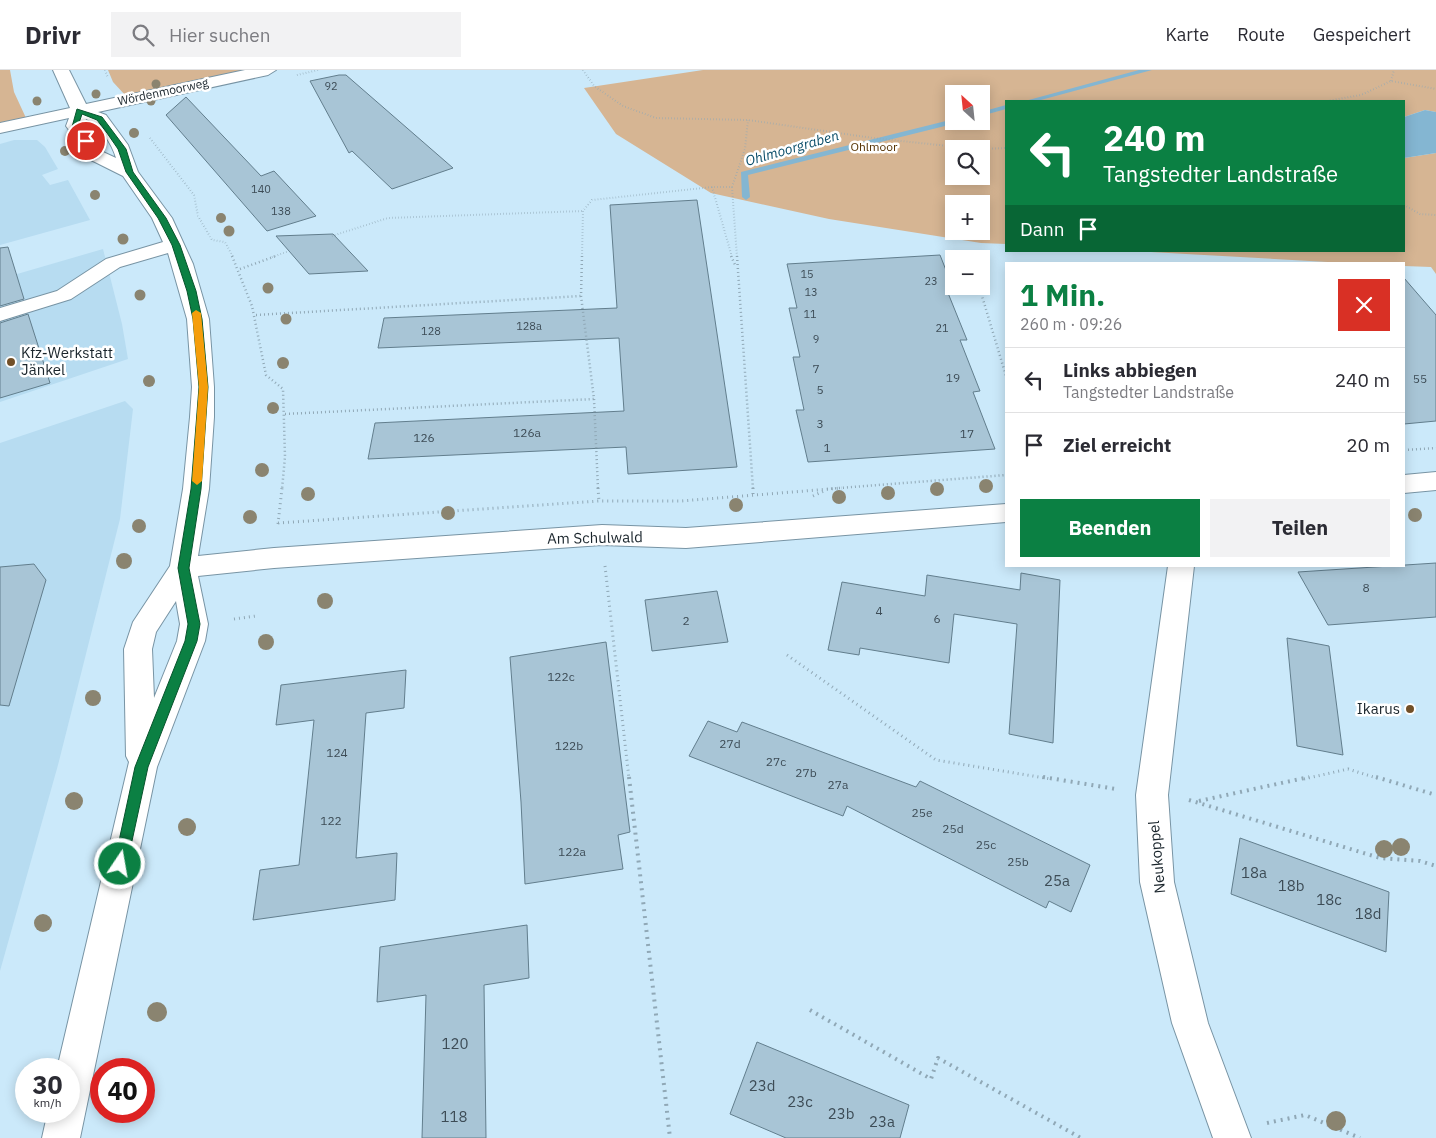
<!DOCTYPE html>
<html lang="de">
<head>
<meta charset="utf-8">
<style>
  :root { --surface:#fff; --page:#f2f2f3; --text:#2b2b33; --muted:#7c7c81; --line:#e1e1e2; --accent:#0b8043 }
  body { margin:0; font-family:"IBM Plex Sans",sans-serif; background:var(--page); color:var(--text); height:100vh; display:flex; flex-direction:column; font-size:19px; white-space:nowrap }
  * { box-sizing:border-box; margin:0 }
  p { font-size:16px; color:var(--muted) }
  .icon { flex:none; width:28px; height:28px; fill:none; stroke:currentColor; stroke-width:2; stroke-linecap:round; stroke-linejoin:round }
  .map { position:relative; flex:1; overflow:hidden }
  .details { position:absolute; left:1005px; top:192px; width:400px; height:305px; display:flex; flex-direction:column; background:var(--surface); border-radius:0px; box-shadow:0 2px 12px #0003 }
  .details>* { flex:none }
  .hud { position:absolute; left:1005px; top:30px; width:400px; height:152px; border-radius:0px; box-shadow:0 2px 12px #0003; background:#0b8043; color:#fff; overflow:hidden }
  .needle { width:32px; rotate:333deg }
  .buttons { position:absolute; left:945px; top:15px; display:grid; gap:10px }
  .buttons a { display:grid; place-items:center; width:45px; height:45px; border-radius:0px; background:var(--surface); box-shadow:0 2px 12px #0003; font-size:25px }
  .speed { position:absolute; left:15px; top:988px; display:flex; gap:10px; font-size:25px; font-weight:700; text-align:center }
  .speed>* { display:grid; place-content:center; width:65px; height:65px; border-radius:50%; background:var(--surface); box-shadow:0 2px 12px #0003; line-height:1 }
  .speed small { font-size:12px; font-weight:400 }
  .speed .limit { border:8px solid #d22; background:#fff; color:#111 }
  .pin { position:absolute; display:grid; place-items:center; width:42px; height:42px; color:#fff; margin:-21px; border:2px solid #fff; border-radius:50%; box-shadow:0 1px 5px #0007 }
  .me { position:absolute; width:55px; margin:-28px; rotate:12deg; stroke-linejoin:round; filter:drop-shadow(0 0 4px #0008) }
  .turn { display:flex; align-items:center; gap:18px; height:105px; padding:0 15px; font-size:22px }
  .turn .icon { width:65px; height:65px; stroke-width:2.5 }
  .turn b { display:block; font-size:35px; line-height:42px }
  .then { display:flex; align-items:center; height:48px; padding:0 15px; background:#0003; gap:10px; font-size:19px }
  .round { display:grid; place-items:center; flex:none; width:52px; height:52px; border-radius:0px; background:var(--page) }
  .summary { display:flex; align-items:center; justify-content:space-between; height:85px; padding:0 15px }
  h1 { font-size:30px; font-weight:800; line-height:38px; color:var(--accent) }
  .button { display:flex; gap:10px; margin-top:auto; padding:10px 15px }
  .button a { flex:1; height:58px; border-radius:0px; background:var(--accent); color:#fff; font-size:20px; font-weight:800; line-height:58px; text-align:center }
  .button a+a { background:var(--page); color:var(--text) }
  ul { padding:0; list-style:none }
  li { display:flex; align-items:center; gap:15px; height:65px; padding:0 15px; border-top:1px solid var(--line) }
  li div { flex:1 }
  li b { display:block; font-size:19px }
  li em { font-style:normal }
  header { display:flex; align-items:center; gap:30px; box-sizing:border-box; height:70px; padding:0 25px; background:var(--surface); border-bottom:1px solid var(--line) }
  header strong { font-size:24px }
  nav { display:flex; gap:28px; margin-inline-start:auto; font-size:18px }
  .search { width:350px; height:45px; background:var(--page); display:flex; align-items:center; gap:12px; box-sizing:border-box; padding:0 18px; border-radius:0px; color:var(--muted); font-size:19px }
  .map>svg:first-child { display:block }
</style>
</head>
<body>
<header>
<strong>Drivr</strong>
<div class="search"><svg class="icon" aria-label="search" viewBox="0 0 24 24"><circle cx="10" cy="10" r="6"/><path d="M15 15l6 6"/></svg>Hier suchen</div>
<nav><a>Karte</a><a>Route</a><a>Gespeichert</a></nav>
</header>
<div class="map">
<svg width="1436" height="1068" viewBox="0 0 1436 1068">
  <rect width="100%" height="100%" fill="#cbe9fa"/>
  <path fill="#b7dcf1" d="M14 70H37L45 77 58 99 42 105 50 115 68 110 90 150 0 175V74Z
    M103 179 122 254 128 289 0 332V209Z
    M125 331 133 339 120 449 58 695 0 901V373Z"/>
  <path fill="#d6b593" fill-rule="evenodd" d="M0 0H10L14 22 26 48 0 54Z
    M108 0H249L125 25 113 12Z
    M703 0H1436V42L1425 40 1404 47V31H1006V174L981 173 829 149 711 123 616 64 584 18ZM954 24H981V51H954ZM954 79H981V106H954ZM954 134H981V161H954Z
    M1436 83V204L1431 197 1404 196V194H1363L1133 181H1404V88Z"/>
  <path fill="#84b6d2" d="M1425 40 1436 42V83L1404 88V47Z"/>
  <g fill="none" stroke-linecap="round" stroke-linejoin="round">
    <path fill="#84b6d2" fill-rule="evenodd" d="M1139 0H1152L1037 31H1025Z
      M1006 35V39L981 46V42Z
      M954 49V51H958L957 53 748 105 750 127 746 130 742 127 741 102Z"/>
  </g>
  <path fill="#a8c5d6" stroke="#627e8d" d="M339 5H346L453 98 392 119 352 81 349 83 310 11Z
    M186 27 261 106 274 101 316 146 267 161 166 45Z
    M697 130 737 397 628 404 626 377 368 389 375 353 624 341 619 268 378 278 384 248 617 238 610 135Z
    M333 164 368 201 309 204 276 166Z
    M8 177 24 229 0 236V178Z
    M940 185 955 223H948L967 270H960L980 321 973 322 995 379 808 392 796 340H804L793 287H800L789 238H797L787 194Z
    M1404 208 1436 245V351L1404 354Z
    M28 244 50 313 0 328V253Z
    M1436 493V547L1328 555 1298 502Z
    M34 494 46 510 9 636 0 635V497Z
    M1021 503 1060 510 1053 673 1009 664 1017 554 954 544 949 593 860 578 859 585 828 580 842 512 925 526 927 505 1020 520Z
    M717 521 728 572 652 581 645 530Z
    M1287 568 1329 576 1343 685 1297 676Z
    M606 572 630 762 618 765 623 799 525 814 521 732 510 587Z
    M406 600 404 638 366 643 356 788 397 783 395 830 253 850 260 800 299 795 314 650 276 655 281 615Z
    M708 651 737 662 742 652 916 717 920 711 1090 795 1071 842 1049 831 1046 838 847 736 843 746 689 686Z
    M1240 768 1389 822 1386 882 1231 824Z
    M527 855 529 908 484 915 486 1068H422L426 925 377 932 380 877Z
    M757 972 909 1035 900 1068H786L730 1044Z"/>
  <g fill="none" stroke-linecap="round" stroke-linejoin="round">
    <g stroke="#7894a4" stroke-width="2">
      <path id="minor" d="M53 0H69L86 34 245 0H276L268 5 98 42 106 45 128 75 138 102 172 148 193 194 209 249 214 317V347L209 419 198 486 274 478 602 455 686 458 1006 434V452L686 478 602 475 274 498 198 506 208 554 205 571 157 697 80 1068H42L48 1041H69V999H57L129 692 126 686 124 579 133 552 170 496 183 419 190 347 192 317 187 249 168 183 120 197 71 229 0 251V238L57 221 106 189 163 172 152 148 123 106 91 90 66 56 69 48 0 63V53L70 38ZM86 49C100 55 112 74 116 88L103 82 84 56ZM176 531 180 554 177 571 154 628 152 579 156 562Z
        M1436 402V420L1404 423V405Z
        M1168 496H1194L1168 725 1174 812 1208 953 1251 1068H1213L1172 953 1140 812 1136 725Z"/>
    </g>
    <path stroke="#90a8b6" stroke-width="2" stroke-dasharray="0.5 2.5" stroke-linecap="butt" d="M105 0 108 8
      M583 0 594 16 623 36 656 48 748 50 873 68 977 79
      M297 5 318 0
      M1391 11 1394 0
      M1327 31 1361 25 1391 11 1436 19
      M150 68 194 125 198 146 212 170 225 172 233 187
      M980 79 1006 78
      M712 117 732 187
      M732 117 737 187
      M1404 135 1420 144 1436 145
      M332 166 388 148 583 141
      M272 187 289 181
      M582 187 583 141 592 130 712 117H732L745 79 748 50"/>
    <path stroke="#90a8b6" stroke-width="2.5" stroke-dasharray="1 3" stroke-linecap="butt" d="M232 186 252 236 266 305 283 319 285 387 282 419
      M582 186 581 226 594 329 598 419
      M731 186 736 197
      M737 186 753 419
      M240 199 276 186
      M979 216 1006 306
      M256 245 581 226
      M285 344 594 329
      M1404 380 1436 378
      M827 419 1006 405"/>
    <path stroke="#90a8b6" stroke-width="3" stroke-dasharray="1 4" stroke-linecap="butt" d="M598 418 599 431
      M753 418V425
      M813 426 826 420
      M278 453 599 431H681L842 418
      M278 454 282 418
      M605 496 629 709
      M234 549 256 546
      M787 585 936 690 1051 709
      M1304 709 1348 699 1380 709"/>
    <path stroke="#90a8b6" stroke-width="4" stroke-dasharray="2 5" stroke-linecap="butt" d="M629 707 670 1068
      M1043 707 1116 719
      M1376 707 1436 725
      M1189 730 1380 788 1420 791 1436 796
      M1199 731 1309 707
      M810 940 931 1009 938 988 1081 1068
      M1267 1053 1305 1045 1360 1068"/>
    <use href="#minor" fill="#fff" fill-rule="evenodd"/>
  </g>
  <g fill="#8a8470">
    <circle cx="156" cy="14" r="4.5"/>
    <circle cx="96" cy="24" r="4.5"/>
    <circle cx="37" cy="31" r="4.5"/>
    <circle cx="151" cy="31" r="4.5"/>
    <circle cx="134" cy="63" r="5"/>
    <circle cx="65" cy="81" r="5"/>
    <circle cx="95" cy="125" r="5"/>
    <circle cx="221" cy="148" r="5"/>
    <circle cx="229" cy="161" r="5.5"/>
    <circle cx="123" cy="169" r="5.5"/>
    <circle cx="268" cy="218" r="5.5"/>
    <circle cx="140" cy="225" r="5.5"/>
    <circle cx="286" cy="249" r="5.5"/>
    <circle cx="283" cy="293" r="6"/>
    <circle cx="149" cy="311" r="6"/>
    <circle cx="273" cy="338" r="6"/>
    <circle cx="262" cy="400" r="7"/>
    <circle cx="986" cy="416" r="7"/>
    <circle cx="937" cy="419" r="7"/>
    <circle cx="888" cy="423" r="7"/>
    <circle cx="308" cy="424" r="7"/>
    <circle cx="839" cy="427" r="7"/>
    <circle cx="736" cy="435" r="7"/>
    <circle cx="448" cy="443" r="7"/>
    <circle cx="1415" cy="445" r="7"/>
    <circle cx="250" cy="447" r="7"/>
    <circle cx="139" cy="456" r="7"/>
    <circle cx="124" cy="491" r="8"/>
    <circle cx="325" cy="531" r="8"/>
    <circle cx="266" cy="572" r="8"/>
    <circle cx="93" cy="628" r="8"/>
    <circle cx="74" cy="731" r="9"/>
    <circle cx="187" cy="757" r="9"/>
    <circle cx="1401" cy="777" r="9"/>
    <circle cx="1384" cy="779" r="9"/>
    <circle cx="43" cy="853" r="9"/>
    <circle cx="157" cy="942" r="10"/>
    <circle cx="1336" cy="1051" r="10"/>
  </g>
  <path fill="#0b8043" stroke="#07532c" d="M77 39 102 47 126 79 133 102 166 148 180 175 196 221 202 249 208 317 201 419 189 498 200 554 197 571 148 697 127 794 125 799 120 801 116 799 114 794 135 697 185 571 188 554 178 498 191 419 199 317 193 249 187 221 172 175 158 148 126 102 118 79 107 63 97 50 82 44 78 56 88 72H83L72 57Z"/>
  <path fill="#f59e0b" d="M196 240 201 243 208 317 202 411 197 415 192 411 199 317 192 243Z"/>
  <g fill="#725028" stroke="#fff" stroke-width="2">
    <circle cx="11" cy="292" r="5"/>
    <circle cx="1410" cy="639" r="5"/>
  </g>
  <g text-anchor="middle" stroke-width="5" stroke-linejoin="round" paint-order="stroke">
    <g font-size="11" fill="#3d4c56">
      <text x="331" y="20">92</text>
      <text x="261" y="123">140</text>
      <text x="281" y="145">138</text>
      <text x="807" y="208">15</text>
      <text x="931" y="215">23</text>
      <text x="811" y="226">13</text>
      <text x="810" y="248">11</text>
      <text x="529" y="260">128a</text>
      <text x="942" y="262">21</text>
      <text x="431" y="265">128</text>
      <text x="816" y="273">9</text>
    </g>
    <g font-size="12" fill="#19242b" stroke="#fff">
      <text transform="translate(163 22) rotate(-12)" y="4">Wördenmoorweg</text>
    </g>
    <g font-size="12" fill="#543100" stroke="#fff">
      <text x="874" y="81">Ohlmoor</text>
    </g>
    <g font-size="12" fill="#3d4c56">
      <text x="816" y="303">7</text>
      <text x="953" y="312">19</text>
      <text x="1420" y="313">55</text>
      <text x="820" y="324">5</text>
      <text x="820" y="358">3</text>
      <text x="527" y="367">126a</text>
      <text x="967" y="368">17</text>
      <text x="424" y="372">126</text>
      <text x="827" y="382">1</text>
      <text x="1366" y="522">8</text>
      <text x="879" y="545">4</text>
      <text x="937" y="553">6</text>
      <text x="686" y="555">2</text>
      <text x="561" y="611">122c</text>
      <text x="730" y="678">27d</text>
      <text x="569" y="680">122b</text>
      <text x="337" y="687">124</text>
      <text x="776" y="696">27c</text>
      <text x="806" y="707">27b</text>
      <text x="838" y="719">27a</text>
      <text x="922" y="747">25e</text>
      <text x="331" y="755">122</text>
      <text x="953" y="763">25d</text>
      <text x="986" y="779">25c</text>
      <text x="572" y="786">122a</text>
      <text x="1018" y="796">25b</text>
    </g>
    <g font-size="14" font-style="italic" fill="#084c68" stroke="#fff">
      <text transform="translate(792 78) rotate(-16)" y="5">Ohlmoorgraben</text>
    </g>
    <g font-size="15" fill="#19242b" stroke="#fff" text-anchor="start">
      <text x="21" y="288">Kfz-Werkstatt<tspan x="21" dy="17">Jänkel</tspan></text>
      <text x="1400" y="644" text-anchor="end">Ikarus</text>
    </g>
    <g font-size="15" fill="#19242b" stroke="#fff">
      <text transform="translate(595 468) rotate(-1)" y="5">Am Schulwald</text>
      <text transform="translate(1157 787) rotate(-95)" y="5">Neukoppel</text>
    </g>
    <g font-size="15" fill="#3d4c56">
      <text x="1254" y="808">18a</text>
      <text x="1057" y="816">25a</text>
      <text x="1291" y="821">18b</text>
      <text x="1329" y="835">18c</text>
      <text x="1368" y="849">18d</text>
      <text x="455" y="979">120</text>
      <text x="762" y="1021">23d</text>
      <text x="800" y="1037">23c</text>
      <text x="841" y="1049">23b</text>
      <text x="454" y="1052">118</text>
      <text x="882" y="1057">23a</text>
    </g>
  </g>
</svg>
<div class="buttons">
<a><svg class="needle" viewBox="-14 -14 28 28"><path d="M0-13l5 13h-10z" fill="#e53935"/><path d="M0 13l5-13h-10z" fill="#7c7c81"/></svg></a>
<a><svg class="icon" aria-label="search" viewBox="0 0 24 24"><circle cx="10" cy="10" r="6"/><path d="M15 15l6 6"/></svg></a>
<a>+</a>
<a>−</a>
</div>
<div class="speed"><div>30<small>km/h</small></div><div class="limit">40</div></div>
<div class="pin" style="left:86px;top:71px;background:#d93025"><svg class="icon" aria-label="arrive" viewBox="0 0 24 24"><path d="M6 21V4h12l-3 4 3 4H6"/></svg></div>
<svg class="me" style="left:120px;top:794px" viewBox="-20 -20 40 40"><circle r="17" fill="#0b8043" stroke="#fff" stroke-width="3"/><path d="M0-11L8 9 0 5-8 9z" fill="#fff"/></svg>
<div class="hud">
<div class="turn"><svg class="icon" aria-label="left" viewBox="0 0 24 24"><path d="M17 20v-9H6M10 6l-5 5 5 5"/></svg><div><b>240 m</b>Tangstedter Landstraße</div></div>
<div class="then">Dann<svg class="icon" aria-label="arrive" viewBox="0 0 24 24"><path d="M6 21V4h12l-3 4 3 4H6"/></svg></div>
</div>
<section class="details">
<div class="summary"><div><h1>1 Min.</h1><p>260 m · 09:26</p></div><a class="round" style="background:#d93025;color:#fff"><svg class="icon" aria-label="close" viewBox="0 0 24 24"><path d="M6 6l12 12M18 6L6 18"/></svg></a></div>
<ul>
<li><svg class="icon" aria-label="left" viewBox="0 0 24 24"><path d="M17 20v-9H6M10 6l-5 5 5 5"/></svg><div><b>Links abbiegen</b><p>Tangstedter Landstraße</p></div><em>240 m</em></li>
<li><svg class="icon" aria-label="arrive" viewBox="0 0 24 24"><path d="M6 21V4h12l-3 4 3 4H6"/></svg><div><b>Ziel erreicht</b></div><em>20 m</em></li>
</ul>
<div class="button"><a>Beenden</a><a>Teilen</a></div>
</section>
</div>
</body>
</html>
